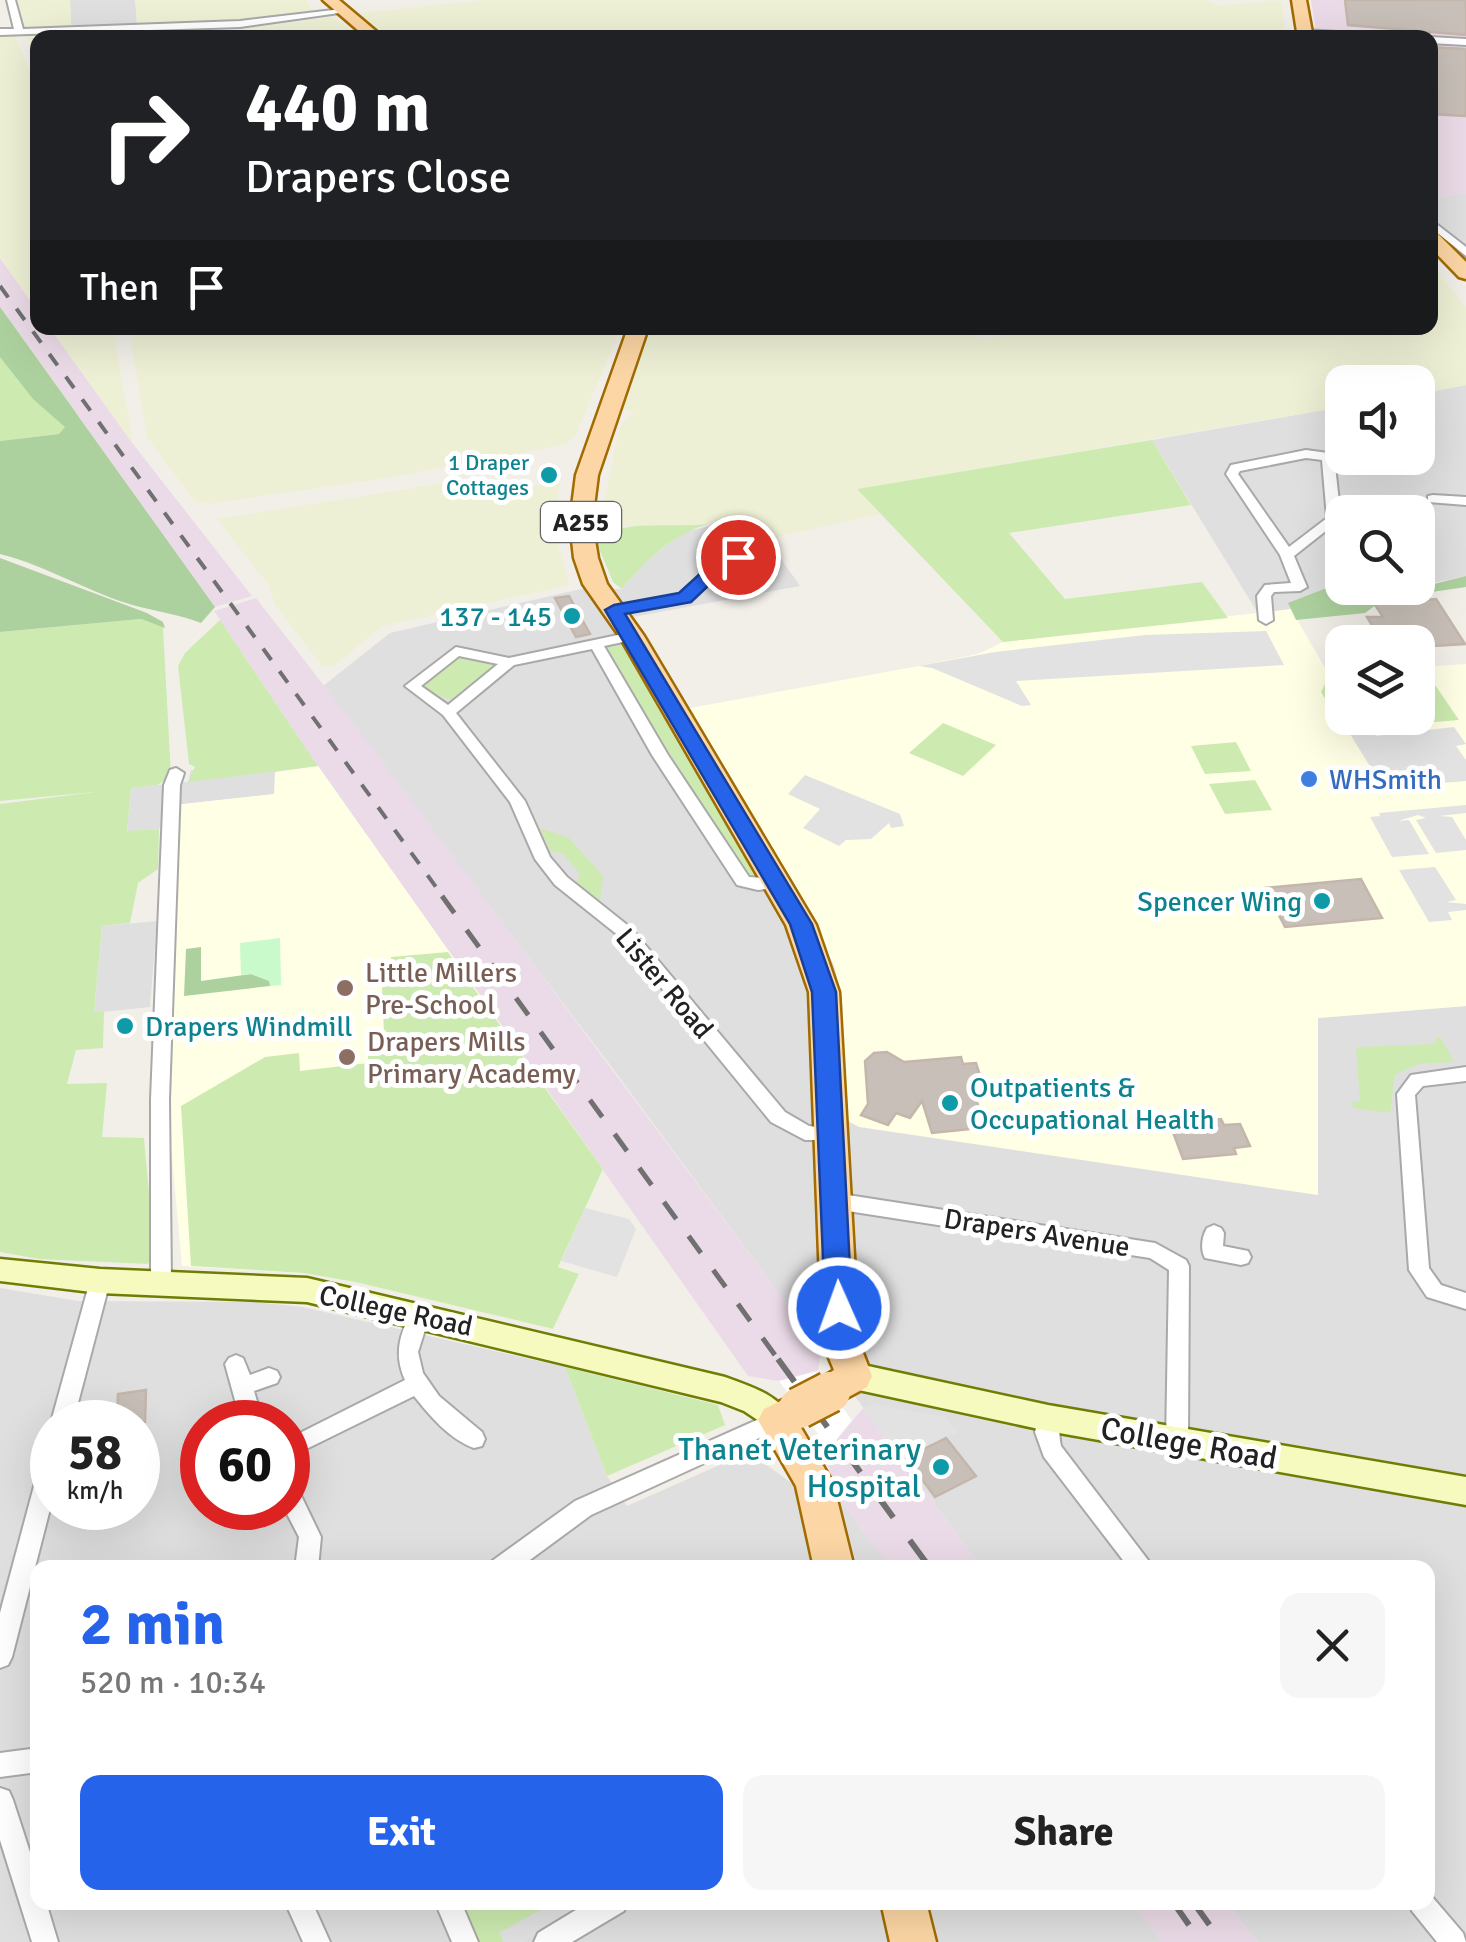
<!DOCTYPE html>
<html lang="en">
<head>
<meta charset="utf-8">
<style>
  :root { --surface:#fff; --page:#f6f6f6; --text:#222; --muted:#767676; --accent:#2563eb }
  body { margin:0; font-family:Signika,sans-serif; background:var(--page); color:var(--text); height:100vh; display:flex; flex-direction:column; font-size:38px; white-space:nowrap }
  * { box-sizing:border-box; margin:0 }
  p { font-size:32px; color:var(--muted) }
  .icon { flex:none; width:55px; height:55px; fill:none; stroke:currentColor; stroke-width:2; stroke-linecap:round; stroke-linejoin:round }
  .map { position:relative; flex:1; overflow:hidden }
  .drawer { position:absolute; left:30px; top:1560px; width:1405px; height:350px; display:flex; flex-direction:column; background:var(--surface); border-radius:20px; box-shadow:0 10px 40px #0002 }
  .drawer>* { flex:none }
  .hud { position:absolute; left:30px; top:30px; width:1408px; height:305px; border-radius:20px; box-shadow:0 10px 40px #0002; background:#202124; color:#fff; overflow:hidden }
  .controls { position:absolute; left:1325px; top:365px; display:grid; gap:20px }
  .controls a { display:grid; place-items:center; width:110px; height:110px; border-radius:20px; background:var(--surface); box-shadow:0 10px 40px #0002; font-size:50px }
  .speed { position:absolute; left:30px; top:1400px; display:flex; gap:20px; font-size:50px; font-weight:700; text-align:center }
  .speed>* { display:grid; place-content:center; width:130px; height:130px; border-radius:50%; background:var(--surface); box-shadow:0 10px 40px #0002; line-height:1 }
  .speed small { font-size:25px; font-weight:400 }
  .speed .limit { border:15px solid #d22; background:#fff; color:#111 }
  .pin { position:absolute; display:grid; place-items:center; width:85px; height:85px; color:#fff; margin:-42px; border:5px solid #fff; border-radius:50%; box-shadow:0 2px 10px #0007 }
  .me { position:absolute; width:110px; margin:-55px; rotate:358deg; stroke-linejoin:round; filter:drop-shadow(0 0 8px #0008) }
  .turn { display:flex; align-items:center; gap:35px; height:210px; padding:0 50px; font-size:45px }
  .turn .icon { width:130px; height:130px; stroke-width:2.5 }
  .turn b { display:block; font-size:70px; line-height:85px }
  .then { display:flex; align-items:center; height:95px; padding:0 50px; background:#0003; gap:20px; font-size:38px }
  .round { display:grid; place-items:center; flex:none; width:105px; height:105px; border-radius:20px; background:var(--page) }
  .summary { display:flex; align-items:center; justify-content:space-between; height:170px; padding:0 50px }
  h1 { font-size:60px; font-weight:700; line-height:75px; color:var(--accent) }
  .cta { display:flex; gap:20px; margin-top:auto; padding:20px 50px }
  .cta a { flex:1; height:115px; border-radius:20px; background:var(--accent); color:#fff; font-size:40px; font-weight:700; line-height:115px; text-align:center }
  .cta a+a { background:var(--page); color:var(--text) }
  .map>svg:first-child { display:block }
</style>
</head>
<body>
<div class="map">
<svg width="1466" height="1942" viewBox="0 0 1466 1942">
  <rect width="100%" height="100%" fill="#f2efe9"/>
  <path fill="#e0dfdf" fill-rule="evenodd" d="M70 0H135L137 24 71 25Z
    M1466 193V270L1430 234V198Z
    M1466 385V576L1418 586V512H1342V588H1408L1259 615 1152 440 1342 407V458H1418V394Z
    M752 517 800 586 633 617 685 709 770 847 834 965 842 1000 1318 1194V1018L1466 1006V1942H1257L1228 1903 1428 1902V1568L981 1567 613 1069 323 686 390 633 581 589H622L643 564 683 532Z
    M318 766 275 772V794L174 805 159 829 127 832 131 788 188 782 191 770Z
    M157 921 150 1007 94 1013 102 926Z
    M0 1288 78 1301 255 1302 303 1307 565 1367 607 1476 627 1506 749 1452 793 1484 842 1502 890 1567 38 1568V1902H1133L1161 1942H0ZM52 1422H138V1508H52ZM202 1422H288V1508H202Z"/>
  <path fill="#ebdbe8" d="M1311 0H1466V193L1430 198V38L1317 37Z
    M0 258 37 310 38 328H50L133 444 252 596 215 607 0 307Z
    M256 598 374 750 821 1350 818 1370 779 1381 748 1376 318 766 214 611Z
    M863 1408 981 1567H890L842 1502 826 1461 829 1449Z
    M1133 1903H1228L1257 1942H1161Z"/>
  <path fill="#ffffe5" d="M1291 609 1329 675 1342 674V718H1418V667L1466 664V1006L1318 1018V1195L859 1127 846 1120 842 1000 834 965 770 847 685 709 919 666 978 654 1003 642Z
    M318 766 603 1169 558 1267 579 1274 553 1329 355 1282 303 1273 182 1266 170 1136 178 870 174 867V805L274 794 275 772Z"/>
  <path fill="#eef0d5" d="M14 0H70L71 25 22 28Z
    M136 0H306L314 11 257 20 137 24Z
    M486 0H1207L1218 6 1281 0 1286 37 393 38 368 23 360 13Z
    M330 17 367 37 38 38 37 60 25 33 250 28Z
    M14 33 37 90V310L0 258V34Z
    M1430 270 1437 271 1466 307V385L1418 394V382H1342V407L858 489 881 514 767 539 752 517 669 528 611 526 600 522 618 434 622 423 634 413 617 407 642 340 651 328H960L985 340 1028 328H1430Z
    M50 328H113L133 444Z
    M129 328H621L576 434 566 444 387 478 208 504 195 502 147 437Z
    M444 483 451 496 559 483 556 538 570 585 383 626 335 665 323 667 275 605 269 586 217 519Z"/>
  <path fill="#cdebb0" d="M0 307 76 412 80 427 59 434 0 441Z
    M1152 440 1191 505 1009 533 1065 599 1202 582 1228 618 1003 642 857 489Z
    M707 524C671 536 646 560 622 589L613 582 595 539C621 519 672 528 707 524Z
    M141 619 163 627 171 775 158 785 131 788 127 831 159 829 158 869 138 883 130 923 102 926 94 1012H104L103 1048 76 1050 67 1084 107 1083 102 1137 144 1138 155 1259 147 1264 39 1259 0 1252V804L95 792 0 801V632Z
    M220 620 318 766 188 782 195 767 189 764 178 666 185 653Z
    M622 644 756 877V880L744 873 605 649 608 645Z
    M455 655 494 662 495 668C462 695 462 712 422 686Z
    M1418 676 1433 682 1459 720 1350 729 1341 726 1321 692 1325 684 1342 681V718H1418Z
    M943 723 996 745 963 776 909 753Z
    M1236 742 1251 771 1205 774 1191 746Z
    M1255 780 1272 810 1225 814 1209 784Z
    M540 828 569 838 603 876 600 901 576 883 580 874 563 854 550 851Z
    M448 952 603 1169 558 1267 579 1274 553 1329 355 1282 303 1273 191 1266 181 1106 265 1057 299 1053 300 1071 368 1063V1045L384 1034 382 988 392 973 391 957Z
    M1435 1038H1441L1454 1062 1418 1064 1395 1075 1390 1113 1353 1108 1352 1101 1360 1102 1356 1047 1436 1044Z
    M565 1367 718 1405 725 1425 607 1476Z
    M459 1903H553L500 1933 503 1942H479Z"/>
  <path fill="#add19e" d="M0 307 215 607 201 623C180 615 161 612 140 607 92 595 49 566 0 554V441L59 434 65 427 33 399 0 357Z
    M0 558 147 613 163 622 165 628 141 619 0 632Z
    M1466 576V587L1384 599 1365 613 1296 620 1288 603 1342 582V588H1418Z
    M201 947V981L251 974 270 981V986L184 996 186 949Z"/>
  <path fill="#c8facc" d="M280 938 281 985 270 986 269 981 251 974 241 975 240 943Z"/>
  <path fill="#e2e2e2" d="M1266 631 1284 665 1016 681 1031 705 1022 706 932 668 919 666 995 652 1145 635Z
    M1454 727 1466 744 1456 746 1466 760V781L1394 787 1390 780 1379 781 1350 734 1373 732 1376 736Z
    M805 775 900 814 904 826 891 828 889 823 871 839 846 840 839 846 803 828 820 809 788 794Z
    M1466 805V813L1439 816 1452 817 1466 840V850L1436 853 1416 820 1426 818 1418 815 1398 821 1409 820 1429 854 1392 857 1370 817 1380 816 1379 813Z
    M1435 867 1456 900 1446 902 1466 904V910L1448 912 1452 920 1429 922 1399 870Z
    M585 1208 629 1219 636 1229 617 1277 561 1261Z
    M872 1404 946 1417 958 1432 902 1461 863 1408Z
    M553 1903H593L524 1942H504L499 1933Z"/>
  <path fill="#fff" d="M815 1372 852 1420 829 1449 779 1381Z"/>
  <path fill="#c7bfb8" stroke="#c4b6ab" stroke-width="2.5" d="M1345 0H1466V35L1348 25Z
    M1430 47 1466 49V116L1430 114Z
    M569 596 590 634 576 637 555 598Z
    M1436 599 1465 644 1418 647V642H1382L1367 617H1383L1374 603Z
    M1361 879 1382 918 1285 927 1265 888Z
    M887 1052 904 1062 961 1057 963 1064 976 1063 984 1088 973 1089 982 1118 978 1119 981 1128 932 1133 922 1101 910 1118 896 1113 888 1125 861 1115 868 1104 865 1061 874 1053Z
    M1221 1119 1224 1125 1240 1124 1250 1146 1234 1148 1236 1154 1183 1159 1170 1124Z
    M146 1390 145 1422H117L118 1394Z
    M946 1438 976 1476 935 1497 906 1458Z"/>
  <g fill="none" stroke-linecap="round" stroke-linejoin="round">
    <g stroke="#a9a9a9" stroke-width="4">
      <path id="street" d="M7 0H15L23 29 240 21 342 9 346 12 240 27 0 35V29H14Z
        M1305 30 1387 35 1391 38 1302 35Z
        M1430 37 1466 39V45L1430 43Z
        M1430 219 1466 247V256L1430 227Z
        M1306 450 1328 453 1334 457 1341 519 1294 556 1307 587 1300 591 1274 592 1271 596 1273 620 1266 624 1259 620 1257 596 1265 585 1291 583 1280 555 1226 474 1231 465ZM1306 458 1322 460 1327 518 1289 547 1238 474 1240 471Z
        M1433 495 1466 497V505L1428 502V496Z
        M761 548 768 552 766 555 727 566 690 601 614 614 607 610 614 606 681 595 717 560Z
        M632 632 639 636 637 639 604 646 668 755 749 877 781 879 783 883 781 887 758 890 737 885 652 755 592 649 514 665 456 713 525 801 550 857 567 877 631 928 785 1112 809 1126 837 1130 840 1135 837 1140H805L771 1122 619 936 555 885 535 859 510 802 443 715 405 686 456 647 509 658ZM459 656 498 664 448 705 421 686Z
        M176 768 184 773 180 785 169 1099 171 1282 168 1288 161 1290 154 1288 151 1282V1099L164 785 170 770Z
        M1466 1067V1081L1423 1086 1415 1095 1429 1268 1441 1285 1466 1293V1309L1427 1297 1409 1270 1397 1094 1411 1075Z
        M835 1193 1155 1243 1186 1260 1189 1266 1188 1442 1185 1449 1177 1451 1169 1449 1166 1442 1169 1270 1150 1258 835 1209 828 1206 825 1201 828 1196Z
        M1214 1225 1221 1228 1224 1233 1223 1246 1248 1251 1251 1257 1248 1263 1241 1265 1205 1258C1200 1249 1202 1236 1207 1228Z
        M100 1273 107 1275 110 1281 73 1422H52V1425L51 1422 90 1281 93 1275Z
        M420 1306 427 1308 430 1314 418 1352 423 1373 439 1396 482 1432 485 1439 482 1446 474 1448C449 1439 430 1416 414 1396L288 1458V1439L405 1380C393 1353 400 1334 413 1308Z
        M236 1355 243 1358 250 1375 269 1368 277 1371 280 1377 277 1383 254 1391 263 1422H241L225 1364 229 1358Z
        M1048 1409 1056 1412C1061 1422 1058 1434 1061 1446L1154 1568H1129L1044 1457 1035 1432 1040 1412Z
        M777 1411 785 1414 788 1420 785 1426 591 1515 519 1568H489L492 1561 575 1501Z
        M52 1451V1501L12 1657 8 1665 0 1668V1613L41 1460 44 1453Z
        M288 1482 296 1485 321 1537 318 1568H295L299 1537 284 1508H288Z
        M38 1748V1772L0 1777V1753Z
        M0 1788 9 1791 13 1800 38 1877V1902H46L58 1942H32L0 1840Z
        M1428 1892 1463 1933 1466 1942H1437L1412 1911 1408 1902H1428Z
        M285 1902H312L330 1942H303Z
        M435 1902H461L478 1942H452Z
        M589 1902H628L624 1911 572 1942H534L538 1933Z"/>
    </g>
    <g stroke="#707d05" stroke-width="5">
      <path id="secondary" d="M0 1259 100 1269 307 1278 725 1377C750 1386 780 1395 792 1420L788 1429 777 1433 744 1411 721 1402 307 1302 100 1293 0 1281Z
        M854 1363 1048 1405 1466 1477V1505L1048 1431 854 1389 843 1385 839 1376 843 1367Z"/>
    </g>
    <g stroke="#a06b00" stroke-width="5">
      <path id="primary" d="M323 0H339L384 38H367Z
        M1292 0H1306L1313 38H1298Z
        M1430 231 1436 232 1466 262V279L1459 277 1430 247Z
        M628 328H648L598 475 592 522 598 558 607 584 644 636 816 925 839 992 857 1308 863 1353 872 1376 867 1387 830 1407 817 1403 812 1392 817 1381 834 1370 827 1353 821 1308 809 992 786 925 620 637 583 584 574 558 570 522 576 475Z
        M799 1392 812 1397 817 1408 812 1419 800 1426 833 1483 854 1568H814L796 1486 758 1420 764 1409Z
        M881 1902H926L936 1942H890Z"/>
    </g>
    <use href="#street" fill="#fff" fill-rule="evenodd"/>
    <use href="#secondary" fill="#f7fabf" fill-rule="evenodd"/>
    <use href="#primary" fill="#fcd6a4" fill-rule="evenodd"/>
    <path stroke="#707070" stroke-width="4" stroke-dasharray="14 14" stroke-linecap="butt" d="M0 286 444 898"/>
    <path stroke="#707070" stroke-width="5" stroke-dasharray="21 21" stroke-linecap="butt" d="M442 896 780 1362"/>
    <path stroke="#707070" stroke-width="6" stroke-dasharray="28 28" stroke-linecap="butt" d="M778 1359 930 1568
      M1173 1902 1201 1942
      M1193 1902 1222 1942"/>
    <g stroke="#a06b00" stroke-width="45" stroke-linecap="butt">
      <path id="primary-bridge" d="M799 1408 830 1392"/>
    </g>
    <use href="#primary-bridge" stroke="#fcd6a4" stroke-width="40"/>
  </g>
  <path fill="#2563eb" stroke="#184099" stroke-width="2.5" d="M738 552 747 557 728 567 691 602 625 614 812 924 836 992 852 1308 848 1316 839 1319 829 1316 825 1308 812 992 790 924 605 610 614 605 679 593 716 559Z"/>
  <g fill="#0f9aa8" stroke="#fff" stroke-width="4">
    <circle cx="549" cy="475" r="10"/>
    <circle cx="572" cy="616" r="10"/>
    <circle cx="1322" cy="901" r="10"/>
    <circle cx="125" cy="1026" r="10"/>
    <circle cx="950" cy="1103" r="10"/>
    <circle cx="941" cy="1467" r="10"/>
  </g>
  <circle fill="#3f7fe0" stroke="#fff" stroke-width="4" cx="1309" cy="779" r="10"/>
  <g fill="#8d6e63" stroke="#fff" stroke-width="4">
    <circle cx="345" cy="988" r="10"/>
    <circle cx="347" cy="1057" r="10"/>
  </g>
  <g text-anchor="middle" stroke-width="10" stroke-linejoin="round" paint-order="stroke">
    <g font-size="22" fill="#0d838f" stroke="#fff" text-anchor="end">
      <text x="529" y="470">1 Draper<tspan x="529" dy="25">Cottages</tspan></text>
    </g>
    <rect fill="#fff" stroke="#646464" stroke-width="2.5" x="541" y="502" width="80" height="40" rx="8"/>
    <g font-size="25" font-weight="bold" fill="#222">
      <text x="581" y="531">A255</text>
    </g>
    <g font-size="28" fill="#0d838f" stroke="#fff" text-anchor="end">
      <text x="552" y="626">137 - 145</text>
      <text x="1302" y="911">Spencer Wing</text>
      <text x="145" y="1036" text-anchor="start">Drapers Windmill</text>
      <text x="970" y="1097" text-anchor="start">Outpatients &amp;<tspan x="970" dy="32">Occupational Health</tspan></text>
    </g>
    <g font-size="28" fill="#366cbe" stroke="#fff" text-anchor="start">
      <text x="1329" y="789">WHSmith</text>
    </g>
    <g font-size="28" fill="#785e54" stroke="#fff" text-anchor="start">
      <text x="365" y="982">Little Millers<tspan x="365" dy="32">Pre-School</tspan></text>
      <text x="367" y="1051">Drapers Mills<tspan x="367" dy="32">Primary Academy</tspan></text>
    </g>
    <g font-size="28" fill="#222" stroke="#fff">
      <text transform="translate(665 983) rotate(50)" y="10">Lister Road</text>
      <text transform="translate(1037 1232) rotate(9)" y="10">Drapers Avenue</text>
      <text transform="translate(396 1310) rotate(12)" y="10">College Road</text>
    </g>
    <g font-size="32" fill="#222" stroke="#fff">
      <text transform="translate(1189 1443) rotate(10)" y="11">College Road</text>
    </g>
    <g font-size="32" fill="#0d838f" stroke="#fff" text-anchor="end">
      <text x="921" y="1460">Thanet Veterinary<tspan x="921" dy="37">Hospital</tspan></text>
    </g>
  </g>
</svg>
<div class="controls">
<a><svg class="icon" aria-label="sound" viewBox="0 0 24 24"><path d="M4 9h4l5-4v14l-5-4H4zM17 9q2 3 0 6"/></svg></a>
<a><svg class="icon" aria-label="search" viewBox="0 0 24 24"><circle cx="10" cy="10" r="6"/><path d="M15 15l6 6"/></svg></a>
<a><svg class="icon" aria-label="layers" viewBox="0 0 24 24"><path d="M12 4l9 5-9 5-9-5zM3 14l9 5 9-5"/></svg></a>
</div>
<div class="speed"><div>58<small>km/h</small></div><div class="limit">60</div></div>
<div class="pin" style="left:738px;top:557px;background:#d93025"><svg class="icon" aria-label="arrive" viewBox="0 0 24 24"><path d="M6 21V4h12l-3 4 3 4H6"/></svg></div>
<svg class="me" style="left:839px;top:1308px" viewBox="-20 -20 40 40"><circle r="17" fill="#2563eb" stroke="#fff" stroke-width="3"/><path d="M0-11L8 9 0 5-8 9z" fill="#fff"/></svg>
<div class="hud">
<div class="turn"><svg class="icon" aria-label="right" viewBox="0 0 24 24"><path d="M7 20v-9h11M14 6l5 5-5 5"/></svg><div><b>440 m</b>Drapers Close</div></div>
<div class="then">Then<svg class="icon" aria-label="arrive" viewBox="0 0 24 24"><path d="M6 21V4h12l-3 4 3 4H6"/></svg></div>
</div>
<section class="drawer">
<div class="summary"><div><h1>2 min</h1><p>520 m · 10:34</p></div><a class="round"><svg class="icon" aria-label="close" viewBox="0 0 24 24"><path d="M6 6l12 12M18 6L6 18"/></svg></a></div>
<div class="cta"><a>Exit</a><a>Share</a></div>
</section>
</div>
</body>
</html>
